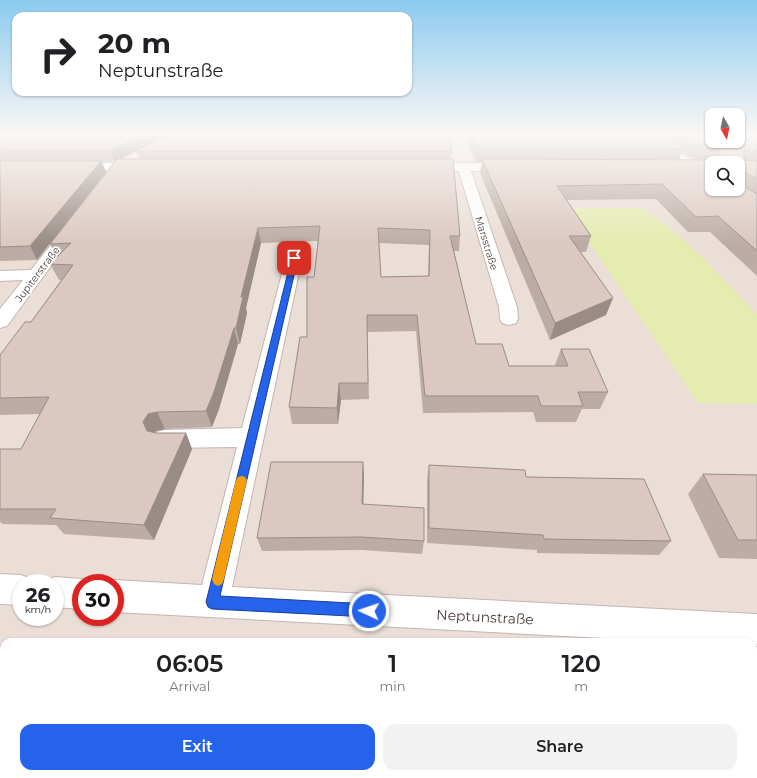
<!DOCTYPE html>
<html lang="en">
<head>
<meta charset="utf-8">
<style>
  :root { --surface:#fff; --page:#f2f2f2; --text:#202124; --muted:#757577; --accent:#2563eb }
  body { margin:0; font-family:Montserrat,sans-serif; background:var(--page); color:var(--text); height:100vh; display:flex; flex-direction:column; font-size:15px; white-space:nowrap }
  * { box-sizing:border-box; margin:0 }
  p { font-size:13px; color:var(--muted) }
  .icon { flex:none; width:22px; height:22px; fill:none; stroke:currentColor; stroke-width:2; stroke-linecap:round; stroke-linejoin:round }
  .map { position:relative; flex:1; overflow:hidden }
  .drawer { position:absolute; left:0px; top:638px; width:757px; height:140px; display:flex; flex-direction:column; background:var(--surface); border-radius:12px 12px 0 0; box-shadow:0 1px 3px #0004 }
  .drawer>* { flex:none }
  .banner { position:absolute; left:12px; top:12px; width:400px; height:84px; border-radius:12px; box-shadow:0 1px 3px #0004; background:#fff; color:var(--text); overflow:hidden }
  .needle { width:26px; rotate:171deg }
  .tools { position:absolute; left:705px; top:108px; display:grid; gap:8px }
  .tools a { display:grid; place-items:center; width:40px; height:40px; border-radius:8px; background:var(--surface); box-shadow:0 1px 3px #0004; font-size:20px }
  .speed { position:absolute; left:12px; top:574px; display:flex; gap:8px; font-size:20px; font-weight:700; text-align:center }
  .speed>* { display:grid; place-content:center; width:52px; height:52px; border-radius:50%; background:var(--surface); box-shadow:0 1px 3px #0004; line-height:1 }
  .speed small { font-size:10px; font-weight:400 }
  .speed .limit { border:6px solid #d22; background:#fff; color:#111 }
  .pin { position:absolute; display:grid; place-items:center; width:34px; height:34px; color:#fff; margin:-17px; border-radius:8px; box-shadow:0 2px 6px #0006 }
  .me { position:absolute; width:44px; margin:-22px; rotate:273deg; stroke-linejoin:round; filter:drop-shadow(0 0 3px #0008) }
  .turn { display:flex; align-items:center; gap:14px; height:84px; padding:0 20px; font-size:18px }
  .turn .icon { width:52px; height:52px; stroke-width:2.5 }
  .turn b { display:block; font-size:28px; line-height:34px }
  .eta { display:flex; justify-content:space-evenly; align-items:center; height:68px; text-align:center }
  .eta b { font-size:24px; font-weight:600; line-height:28px }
  .primary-button { display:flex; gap:8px; margin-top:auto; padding:8px 20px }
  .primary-button a { flex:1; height:46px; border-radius:12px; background:var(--accent); color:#fff; font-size:16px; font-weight:600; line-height:46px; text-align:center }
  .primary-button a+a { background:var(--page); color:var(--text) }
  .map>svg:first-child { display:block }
</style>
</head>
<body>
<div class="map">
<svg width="757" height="778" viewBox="0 0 757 778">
  <rect width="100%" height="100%" fill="#f5eee9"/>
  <path fill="#eaded7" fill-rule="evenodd" d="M0 135H712V141H738L757 135V778H0ZM712 163H738V189H712ZM21 583H55V617H21ZM81 583H115V617H81ZM4 642H753V774H4Z"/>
  <path fill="#e4ecaf" d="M566 208H641L669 227 707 262 757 315V404L698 403Z"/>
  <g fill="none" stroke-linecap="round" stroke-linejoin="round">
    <g stroke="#c5b5ae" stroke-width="2">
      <path id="minor" d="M642 135H654L712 173V183L707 182Z
        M73 163H141L145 164 147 167 145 170 141 171 69 170 67 167 69 164Z
        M423 163H511L515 164 517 167 515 170 511 171H471L517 307 518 319 516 323 509 325 502 323 500 319 499 307 459 171 419 170 417 167 419 164Z
        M72 224 77 225 79 228 7 326 0 328V309L23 280 0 281V271L31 270 67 225Z
        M294 253 300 255 302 258 232 587 757 614V646H753V642H678L115 612V583H109L115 580 202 585 237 447 165 448 156 446 153 439 156 432 165 430 242 428 286 258 288 255Z
        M0 574 21 575 32 579 33 583H21V605L0 604Z
        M55 577 81 579 92 583H81V609L55 607V583H43L44 581Z"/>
    </g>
    <use href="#minor" fill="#fff" fill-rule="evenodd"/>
  </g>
  <path fill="#bcaca5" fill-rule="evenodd" d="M0 135 452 151 451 159 460 236 459 251H454L476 344 509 366H556L555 365 561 349 608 392 600 409H582L576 422H536L533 412 423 413 416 331 367 332 369 399 341 400 338 424H292L289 407 307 337 318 241 261 243 246 308 247 313 240 344H238L219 409 212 427 165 429 156 431 155 433H186L192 449 154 540 64 534 56 525 3 524 0 522V449H21L40 414 0 415V355L31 322 61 280H59L50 264 57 257 50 244 115 161 102 162 106 172 37 260 0 261ZM136 151 139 159H119ZM379 243 429 245 428 276 381 277Z
    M464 135H757V276L710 232H688L656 199 567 200 591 236 586 252H580L606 315 550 340 480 173 482 162H476ZM682 151 695 160H679ZM738 163V189H712Z
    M363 462 364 476 363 504 424 541 422 554 362 550 262 551 257 538Z
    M429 465 526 477 671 541 659 555 537 553V550L427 543V480Z
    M703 474 757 475V559L719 558 688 494Z
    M753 692H757V774H753Z"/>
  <path fill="#998c86" d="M143 135H169L115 162 110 150Z
    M101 161 106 172 37 260 30 246Z
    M258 228 261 243 246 308 247 313 240 344 236 328 241 297Z
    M613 298 606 315 550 340 555 323Z
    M234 328 238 344 219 409 212 427 206 411Z
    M339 383 341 400 338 424 337 408Z
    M157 412 165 429 156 431 152 438 156 447 143 422 148 414Z
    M186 433 192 449 154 540 144 525Z
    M363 462 364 476 363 518 362 504Z"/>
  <path fill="#dbc8c0" stroke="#998c86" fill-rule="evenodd" d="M0 135H143L110 150H0Z
    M168 135H450L452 151H136Z
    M471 135H662L683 149H478Z
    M681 135H712V141H738V135H757V151L744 150V160L757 161V179L746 173H738V163H712V189H738V183L757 194V251L718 216 696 217 662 184 557 186 591 236H569L613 298 555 323 482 159 718 160 720 158 719 149H705Z
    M117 159H453L460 236H450L476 344H502L509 366H568L561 349H589L608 392H578L583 406H541L538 396H425L417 315H367L368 383H339L337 408 289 407 300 337H307V277H314L320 226 258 228 241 297H243L236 328H234L214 392 206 411 157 412 148 414 143 422 147 431 157 433H186L144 525 50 518 56 509H0V449H21L49 397 0 398V355L25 322H31L73 265 50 264 71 243 50 244ZM378 228 430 230 429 276 381 277Z
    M0 161H101L30 246 0 247Z
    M271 462H363L362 504 424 508V541L362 537 257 538Z
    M429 465 525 470 526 477 644 479 671 541 544 539 543 535 429 528Z
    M703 474 757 475V540H738Z
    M753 692H757V766H753Z
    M0 704H4V774H237L265 778H0Z
    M346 774H400L399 778H346Z"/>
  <linearGradient id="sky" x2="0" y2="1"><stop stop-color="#8ccbee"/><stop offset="0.55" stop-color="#faf7f5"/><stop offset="1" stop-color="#faf7f5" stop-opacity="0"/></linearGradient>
  <rect width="757" height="244" fill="url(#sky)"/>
  <path fill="#2563eb" stroke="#184099" d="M292 256 298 258 220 596 369 604 374 606 376 611 374 615 369 617 212 609 208 607 206 602Z"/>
  <path fill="#f59e0b" d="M242 476 245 477 247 480 224 579 222 584 218 586 214 584 212 579 236 480 238 477Z"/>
  <g text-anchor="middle" stroke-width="3.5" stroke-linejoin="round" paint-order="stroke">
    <g font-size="10" fill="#4a3c37" stroke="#fff">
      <text transform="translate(487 243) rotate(73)" y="4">Marsstraße</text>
      <text transform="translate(37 274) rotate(-53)" y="4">Jupiterstraße</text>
    </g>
    <g font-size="14" fill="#4a3c37" stroke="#fff">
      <text transform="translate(485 617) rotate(3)" y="5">Neptunstraße</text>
    </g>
  </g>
</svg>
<div class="tools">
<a><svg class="needle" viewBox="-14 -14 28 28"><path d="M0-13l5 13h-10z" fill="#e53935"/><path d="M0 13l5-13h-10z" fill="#757577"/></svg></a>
<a><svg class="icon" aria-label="search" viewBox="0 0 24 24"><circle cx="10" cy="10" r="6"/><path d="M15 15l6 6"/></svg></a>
</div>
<div class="speed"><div>26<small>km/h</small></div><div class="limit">30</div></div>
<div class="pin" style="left:294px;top:258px;background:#d93025"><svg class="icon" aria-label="arrive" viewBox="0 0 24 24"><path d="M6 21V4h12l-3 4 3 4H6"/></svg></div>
<svg class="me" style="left:369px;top:611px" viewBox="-20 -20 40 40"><circle r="17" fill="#2563eb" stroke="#fff" stroke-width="3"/><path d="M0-11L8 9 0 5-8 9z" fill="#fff"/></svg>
<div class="banner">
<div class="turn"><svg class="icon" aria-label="right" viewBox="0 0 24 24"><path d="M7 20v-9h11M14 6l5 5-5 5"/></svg><div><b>20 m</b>Neptunstraße</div></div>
</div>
<section class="drawer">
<div class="eta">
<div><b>06:05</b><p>Arrival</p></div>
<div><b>1</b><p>min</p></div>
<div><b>120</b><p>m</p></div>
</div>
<div class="primary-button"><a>Exit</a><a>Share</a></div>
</section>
</div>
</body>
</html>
